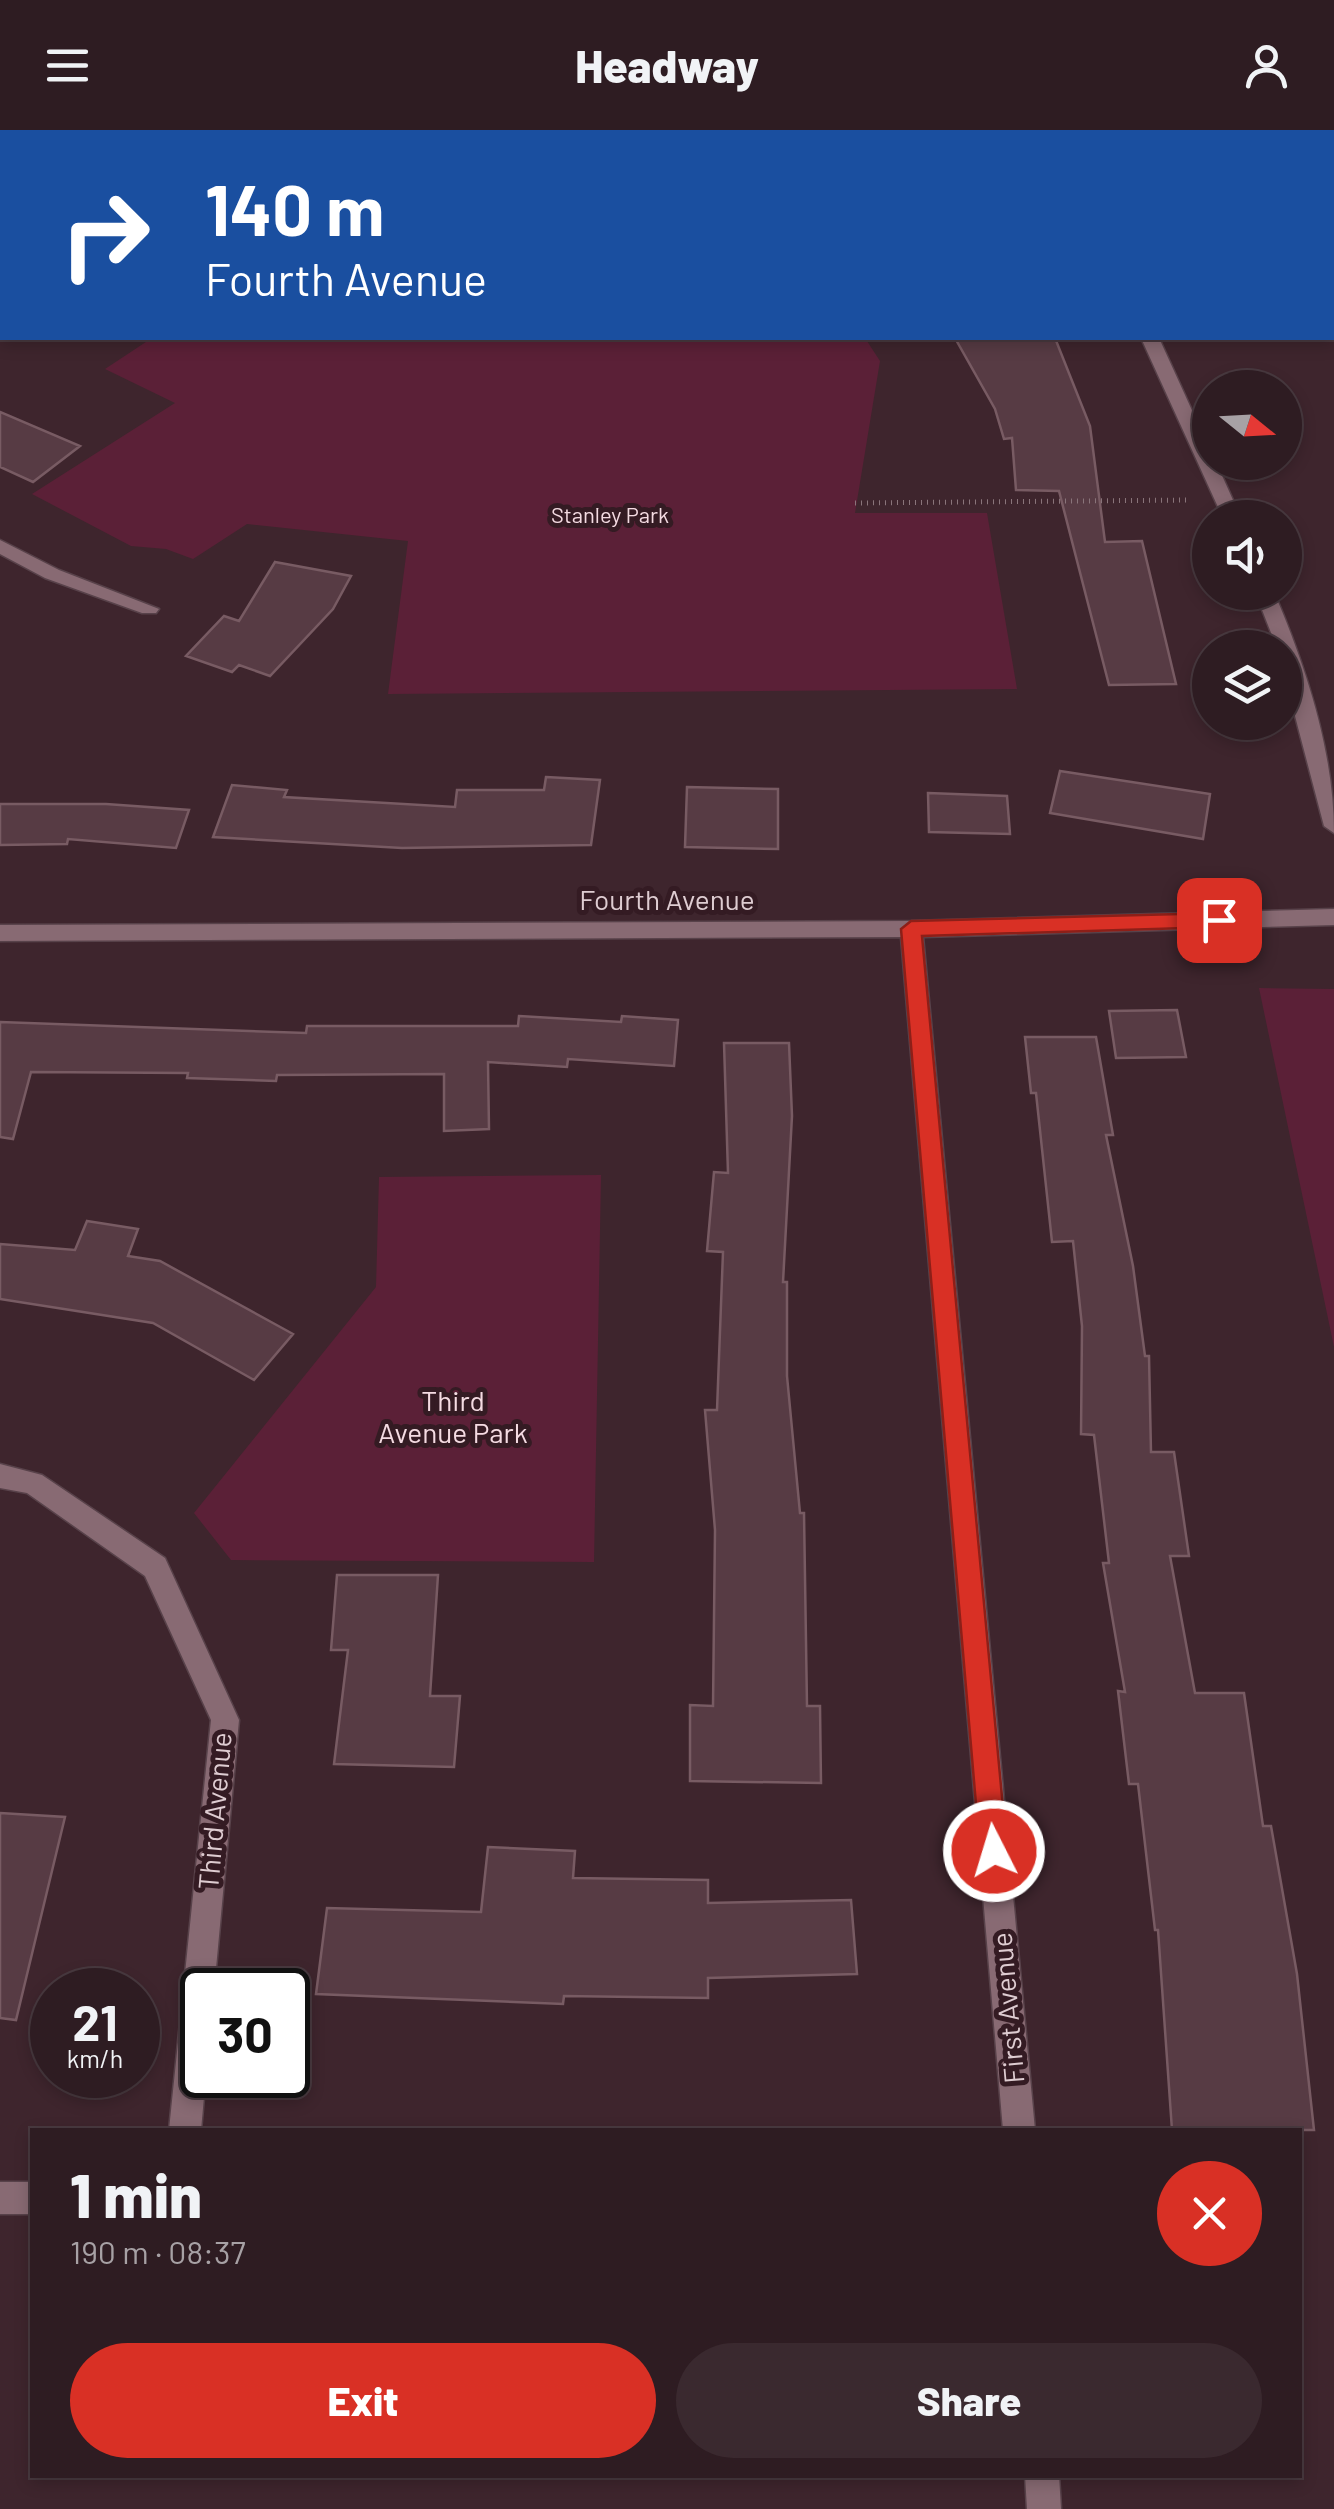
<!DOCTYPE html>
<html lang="en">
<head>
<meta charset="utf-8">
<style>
  :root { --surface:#2e1c22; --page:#3a292f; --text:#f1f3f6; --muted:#a7a1a5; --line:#493a40; --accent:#d93025 }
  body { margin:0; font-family:Barlow,sans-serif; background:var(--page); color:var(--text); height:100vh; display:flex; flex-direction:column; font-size:38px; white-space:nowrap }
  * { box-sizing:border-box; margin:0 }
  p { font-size:32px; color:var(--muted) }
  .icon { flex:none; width:55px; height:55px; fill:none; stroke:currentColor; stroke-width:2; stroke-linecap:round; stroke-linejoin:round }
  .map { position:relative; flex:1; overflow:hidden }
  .panel { position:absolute; left:30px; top:1998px; width:1272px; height:350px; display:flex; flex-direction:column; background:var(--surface); border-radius:0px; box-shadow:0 5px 15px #0003,0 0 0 2px var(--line) }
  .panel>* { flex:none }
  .guide { position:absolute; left:0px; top:0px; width:1335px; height:210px; box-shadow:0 5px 15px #0003,0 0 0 2px var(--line); background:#1a4fa0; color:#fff; overflow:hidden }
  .needle { width:65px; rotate:108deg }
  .fabs { position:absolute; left:1192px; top:240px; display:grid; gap:20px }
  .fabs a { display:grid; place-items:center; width:110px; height:110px; border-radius:50%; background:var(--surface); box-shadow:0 5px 15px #0003,0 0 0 2px var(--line); font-size:50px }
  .speed { position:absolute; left:30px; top:1838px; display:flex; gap:20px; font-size:50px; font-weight:700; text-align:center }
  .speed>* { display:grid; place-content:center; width:130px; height:130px; border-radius:50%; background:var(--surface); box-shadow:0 5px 15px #0003,0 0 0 2px var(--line); line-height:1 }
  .speed small { font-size:25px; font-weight:400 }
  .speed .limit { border:5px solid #111; border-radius:15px; background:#fff; color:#111 }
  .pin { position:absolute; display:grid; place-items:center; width:85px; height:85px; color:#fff; margin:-42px; border-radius:20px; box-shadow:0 5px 15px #0006 }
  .me { position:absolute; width:110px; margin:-55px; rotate:355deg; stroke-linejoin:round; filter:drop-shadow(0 0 8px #0008) }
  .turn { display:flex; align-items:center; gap:35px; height:210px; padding:0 40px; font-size:45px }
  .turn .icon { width:130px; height:130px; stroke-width:2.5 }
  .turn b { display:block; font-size:70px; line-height:85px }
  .round { display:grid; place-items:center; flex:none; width:105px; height:105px; border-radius:52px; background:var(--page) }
  .overview { display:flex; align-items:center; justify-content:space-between; height:170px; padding:0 40px }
  h1 { font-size:60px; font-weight:800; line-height:75px }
  .button { display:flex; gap:20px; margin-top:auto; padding:20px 40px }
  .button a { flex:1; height:115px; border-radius:60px; background:var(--accent); color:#fff; font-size:40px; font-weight:800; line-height:115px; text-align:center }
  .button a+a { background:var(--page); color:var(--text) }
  header { display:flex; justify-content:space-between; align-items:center; height:130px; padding:0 40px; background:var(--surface); font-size:45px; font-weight:800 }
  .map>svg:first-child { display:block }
</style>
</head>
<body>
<header><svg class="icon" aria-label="menu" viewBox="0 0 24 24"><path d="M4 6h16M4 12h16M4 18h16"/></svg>Headway<svg class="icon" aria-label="person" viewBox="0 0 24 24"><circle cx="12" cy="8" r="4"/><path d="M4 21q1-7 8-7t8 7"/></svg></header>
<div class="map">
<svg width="1334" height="2379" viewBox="0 0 1334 2379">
  <rect width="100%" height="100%" fill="#3e252d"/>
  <path fill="#5b2037" d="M152 208H865L880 231 855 383H987L1017 559 388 564 408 411 247 394 193 429 166 419 131 416 32 364 175 273 105 239Z
    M1259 858 1334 859V1217Z
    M601 1045 594 1432 231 1430 194 1383 376 1157 379 1047Z"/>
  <path fill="#573b44" stroke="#785b63" stroke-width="2.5" d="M955 208H1055L1090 296 1105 412 1142 411 1176 554 1109 555 1059 361 1016 360 1012 308 1004 309 995 279Z
    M0 282 80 316 33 352 0 337Z
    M275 432 351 446 333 479 270 546 239 535 232 542 186 526 224 486 239 491Z
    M1060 641 1210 664 1203 709 1050 683Z
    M546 647 600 650 591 715 402 718 213 707 232 655 287 660 284 667 455 677 457 660H544Z
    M687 657 778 659V719L685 717Z
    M928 663 1007 666 1010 704 929 702Z
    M0 674H106L189 680 176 718 68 709 67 714 0 715Z
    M1177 880 1186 927 1116 928 1109 881Z
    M519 886 621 892 622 886 678 890 674 936 568 929 567 937 488 932 489 999 444 1001V944L277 945 276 951 187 948 188 943 31 942 13 1009 0 1007V892L306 903 307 896H518Z
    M1025 907H1096L1113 1005H1106L1133 1136 1145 1226H1149L1151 1322H1174L1189 1426H1170L1195 1563H1244L1263 1696H1271L1297 1844 1314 2000H1172L1158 1800H1155L1138 1654H1129L1118 1561 1125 1562 1103 1433H1109L1094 1305 1081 1304 1082 1196 1073 1111 1052 1112 1036 963H1031Z
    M724 913H789L792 986 783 1152H787V1246L800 1383H804L807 1576H820L821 1653 690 1651V1575L713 1576 715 1400 705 1280H717L723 1122 707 1121 714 1042 728 1043Z
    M87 1091 138 1099 128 1126 160 1131 293 1204 254 1250 153 1193 0 1169V1114L75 1120Z
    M337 1445H438L430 1566H460L454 1637 334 1634 348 1520H331Z
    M0 1683 65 1687 16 1890 0 1888Z
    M488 1717 575 1721 573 1748 708 1750V1773L851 1770 857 1844 708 1848V1868L564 1866 563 1874 316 1864 327 1778 481 1782Z"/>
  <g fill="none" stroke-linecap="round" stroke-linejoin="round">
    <g stroke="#58424a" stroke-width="3">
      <path id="street" d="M96 0H112L113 2H98Z
        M988 0H1004L1006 2H990Z
        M2 133V144L0 145V134Z
        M1141 208H1159L1210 320V332H1216L1241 388H1223Z
        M0 410 59 440 159 479 156 483H142L45 448 0 424Z
        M1255 462H1274C1306 537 1334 622 1334 703L1324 696 1285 548V518H1277Z
        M1334 779V795L923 807 1035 2000H1003L901 807 0 811V795L911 791Z
        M0 1334 42 1345 165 1428 239 1590 214 1860H202V1945H206L201 2000H169L211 1590 145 1446 27 1363 0 1358Z
        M0 2052H32V2084H0Z
        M1025 2345H1059L1061 2379H1027Z"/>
    </g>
    <path stroke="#8a757b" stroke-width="5" stroke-dasharray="1 5" stroke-linecap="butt" d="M855 373 1188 370"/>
    <use href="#street" fill="#886a73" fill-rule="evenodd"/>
  </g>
  <path fill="#d93025" stroke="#8d1f18" stroke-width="2.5" d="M1219 783 1229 790 1219 797 922 806 1007 1721 1003 1731 994 1734 984 1731 980 1721 901 799 911 791Z"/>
  <g text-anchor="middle" stroke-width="10" stroke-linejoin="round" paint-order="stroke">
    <g font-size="22" fill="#f4dbe2" stroke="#341b23">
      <text x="610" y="393">Stanley Park</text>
    </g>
    <g font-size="28" fill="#deccd1" stroke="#341b23">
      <text x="667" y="780">Fourth Avenue</text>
      <text transform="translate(215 1681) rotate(-85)" y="10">Third Avenue</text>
      <text transform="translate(1008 1878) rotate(-95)" y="10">First Avenue</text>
    </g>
    <g font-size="28" fill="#f4dbe2" stroke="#341b23">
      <text x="453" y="1281">Third<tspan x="453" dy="32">Avenue Park</tspan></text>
    </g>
  </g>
</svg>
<div class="fabs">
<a><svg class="needle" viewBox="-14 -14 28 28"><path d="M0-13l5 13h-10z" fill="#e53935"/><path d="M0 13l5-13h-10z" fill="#a7a1a5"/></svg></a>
<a><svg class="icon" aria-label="sound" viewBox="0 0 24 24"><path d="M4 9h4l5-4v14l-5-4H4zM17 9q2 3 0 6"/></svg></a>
<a><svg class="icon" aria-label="layers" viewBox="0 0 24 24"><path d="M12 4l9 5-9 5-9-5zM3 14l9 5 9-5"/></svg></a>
</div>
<div class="speed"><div>21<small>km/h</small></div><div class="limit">30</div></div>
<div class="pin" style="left:1219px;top:790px;background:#d93025"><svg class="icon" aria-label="arrive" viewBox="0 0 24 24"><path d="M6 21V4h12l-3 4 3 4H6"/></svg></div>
<svg class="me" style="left:994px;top:1721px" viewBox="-20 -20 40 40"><circle r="17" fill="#d93025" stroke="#fff" stroke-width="3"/><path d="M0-11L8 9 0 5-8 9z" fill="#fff"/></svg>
<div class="guide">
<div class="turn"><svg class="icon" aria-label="right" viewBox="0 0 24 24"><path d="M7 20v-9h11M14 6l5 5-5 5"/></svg><div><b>140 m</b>Fourth Avenue</div></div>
</div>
<section class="panel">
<div class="overview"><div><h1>1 min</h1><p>190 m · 08:37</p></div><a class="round" style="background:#d93025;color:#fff"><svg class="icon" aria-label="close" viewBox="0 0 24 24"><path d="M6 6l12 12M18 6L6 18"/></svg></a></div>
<div class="button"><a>Exit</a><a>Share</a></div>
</section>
</div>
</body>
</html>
